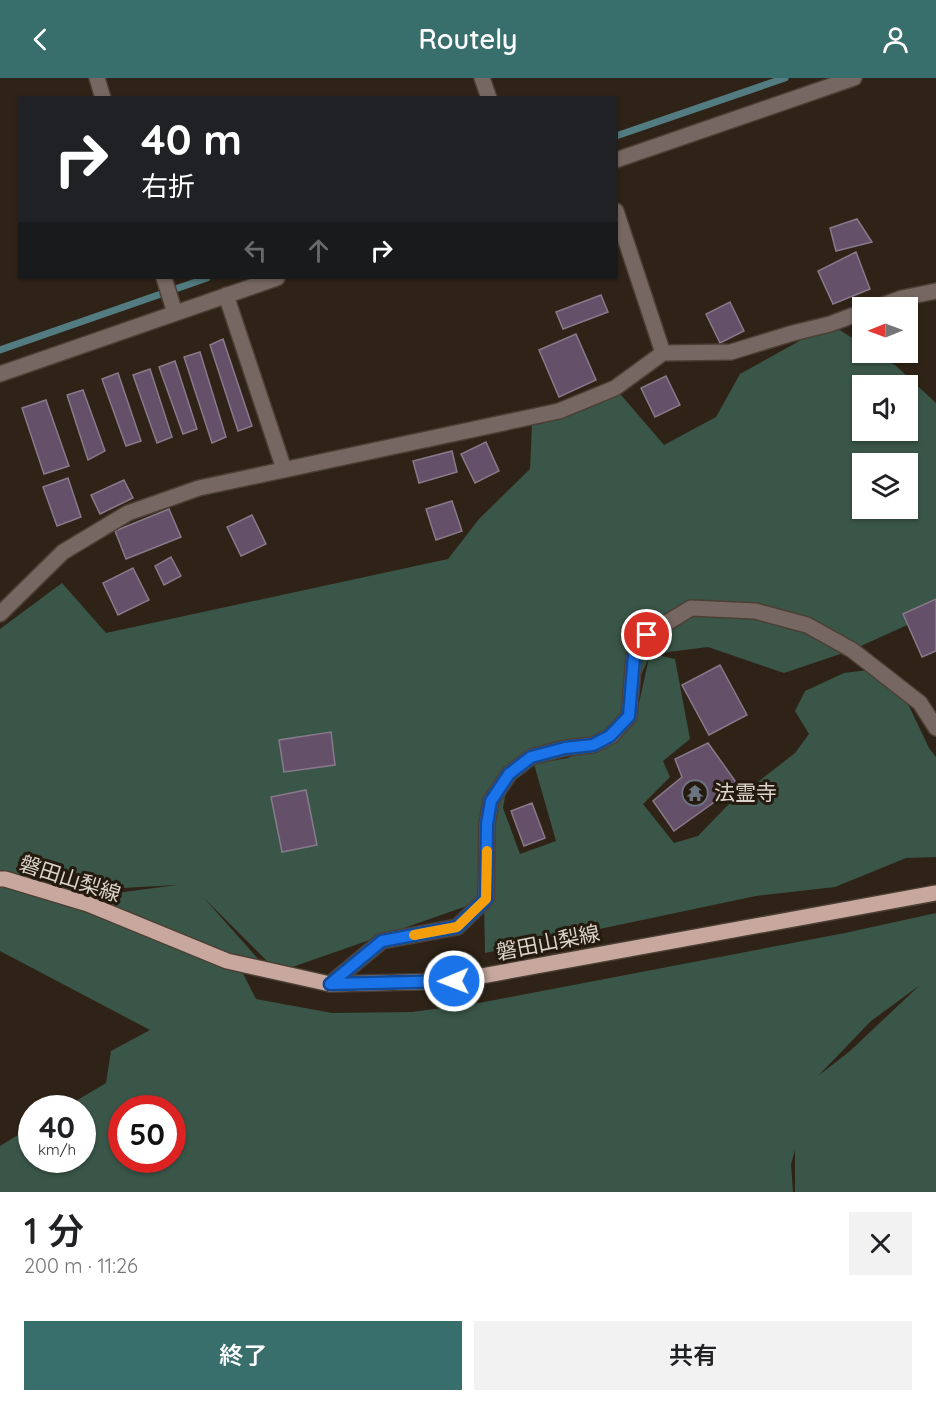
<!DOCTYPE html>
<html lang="ja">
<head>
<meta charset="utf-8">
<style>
  :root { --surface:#fff; --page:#f2f2f2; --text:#202124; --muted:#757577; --accent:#386f6c }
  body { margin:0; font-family:Quicksand,"Noto Sans JP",sans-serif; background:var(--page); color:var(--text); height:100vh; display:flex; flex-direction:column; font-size:22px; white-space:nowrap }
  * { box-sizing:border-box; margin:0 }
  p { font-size:20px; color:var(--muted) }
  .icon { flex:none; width:33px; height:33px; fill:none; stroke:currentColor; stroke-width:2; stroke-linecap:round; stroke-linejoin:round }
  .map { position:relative; height:1114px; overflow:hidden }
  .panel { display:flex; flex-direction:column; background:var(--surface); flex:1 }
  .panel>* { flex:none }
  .hud { position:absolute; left:18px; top:18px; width:600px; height:183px; border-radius:0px; box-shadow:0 2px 4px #0004; background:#202124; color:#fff; overflow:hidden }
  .needle { width:39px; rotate:269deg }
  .fabs { position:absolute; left:852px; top:219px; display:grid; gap:12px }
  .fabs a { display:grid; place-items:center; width:66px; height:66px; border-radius:0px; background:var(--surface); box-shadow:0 2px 4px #0004; font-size:30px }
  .speed { position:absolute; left:18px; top:1017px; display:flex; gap:12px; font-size:30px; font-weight:700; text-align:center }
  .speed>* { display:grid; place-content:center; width:78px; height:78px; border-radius:50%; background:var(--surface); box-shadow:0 2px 4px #0004; line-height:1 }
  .speed small { font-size:15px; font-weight:400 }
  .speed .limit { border:9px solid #d22; background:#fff; color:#111 }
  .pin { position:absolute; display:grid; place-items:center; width:51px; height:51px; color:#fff; margin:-26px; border:3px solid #fff; border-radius:50%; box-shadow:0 2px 6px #0007 }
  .me { position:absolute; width:66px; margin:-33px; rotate:269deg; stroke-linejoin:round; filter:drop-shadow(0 0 4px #0008) }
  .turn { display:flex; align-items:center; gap:21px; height:126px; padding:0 24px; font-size:27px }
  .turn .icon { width:78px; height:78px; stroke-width:2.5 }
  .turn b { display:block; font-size:42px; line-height:51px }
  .lanes { display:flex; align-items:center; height:57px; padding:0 24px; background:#0003; justify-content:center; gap:30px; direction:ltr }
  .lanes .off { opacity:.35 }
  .round { display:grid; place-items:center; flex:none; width:63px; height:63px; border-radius:0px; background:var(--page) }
  .head { display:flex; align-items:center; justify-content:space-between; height:102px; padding:0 24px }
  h1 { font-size:36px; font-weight:600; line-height:45px }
  .button { display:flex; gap:12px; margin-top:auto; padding:12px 24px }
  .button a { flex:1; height:69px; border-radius:0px; background:var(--accent); color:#fff; font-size:24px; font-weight:600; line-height:69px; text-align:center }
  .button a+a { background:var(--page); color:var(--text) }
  header { display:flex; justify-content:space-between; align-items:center; height:78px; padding:0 24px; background:var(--accent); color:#fff; font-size:27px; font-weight:600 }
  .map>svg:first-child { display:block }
</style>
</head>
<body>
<header><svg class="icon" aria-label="back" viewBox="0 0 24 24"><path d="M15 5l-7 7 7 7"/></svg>Routely<svg class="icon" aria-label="person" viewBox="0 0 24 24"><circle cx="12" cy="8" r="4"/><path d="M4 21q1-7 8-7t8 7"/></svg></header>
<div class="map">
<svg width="936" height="1114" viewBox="0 0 936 1114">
  <rect width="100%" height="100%" fill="#2f2317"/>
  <path fill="#3a5648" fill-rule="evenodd" d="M830 246 862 266V274L875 275 895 287 936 325V534L852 572 784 595 708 569 653 576 675 581 690 661 663 683 670 699 643 726 674 765 698 758 727 728 795 675 809 656 795 633 805 613 844 595 876 591 909 628 929 670 936 679V779L906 780 835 809 756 818 485 875 484 822 278 894 204 820 268 892 238 886 256 921 332 935 412 934 479 925 845 855 936 835V1114H795V1072L791 1086 793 1114H0V1068L31 1049 32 1082H82V1030H64L106 1005 111 973 150 952 0 873V551L62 505 106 555 448 481 479 441 530 391 532 346 615 310 664 367 716 339 740 296ZM862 308H908V352H862ZM862 386H908V430H862ZM649 580 637 634 623 645 612 656ZM604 661 568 680 539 685V684ZM534 686 556 763 520 776 503 730 509 696ZM177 807 70 821 152 843 220 877 49 814ZM920 907 850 973 818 998 871 943ZM122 1030H172V1082H122Z"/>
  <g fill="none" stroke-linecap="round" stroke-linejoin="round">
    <path stroke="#527c82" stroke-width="7" d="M616 58 785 0
      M0 272 207 200"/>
  </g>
  <path fill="#65506a" stroke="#877a8a" stroke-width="1.5" d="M857 141 872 164 836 173 830 150Z
    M856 174 870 211 833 226 818 193Z
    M601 217 608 234 563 251 556 234Z
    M730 224 744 253 720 265 706 236Z
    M576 256 596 302 559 319 539 272Z
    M223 261 252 348 238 353 210 267Z
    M200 274 226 359 212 365 184 279Z
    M175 283 197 351 183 356 159 289Z
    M150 291 172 359 157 365 133 297Z
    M118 295 141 363 126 368 102 301Z
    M666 298 680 327 655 339 641 310Z
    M83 312 105 373 88 382 67 317Z
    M46 322 69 388 44 396 22 330Z
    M486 364 499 393 475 405 461 376Z
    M452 373 457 394 419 405 413 383Z
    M68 400 81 439 57 448 43 409Z
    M124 402 133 420 100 436 91 417Z
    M452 423 462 453 436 462 426 431Z
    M169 431 181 459 126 481 115 453Z
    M252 437 266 466 241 478 227 449Z
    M171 479 181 498 164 507 155 488Z
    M133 490 149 522 118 537 103 505Z
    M936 521V573L922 579 903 536Z
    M720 587 747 637 709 657 682 607Z
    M331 654 335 687 284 694 279 662Z
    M708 665 738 707 674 753 653 723 682 699 675 681Z
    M306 712 317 767 282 774 271 719Z
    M532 725 545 760 524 768 511 733Z"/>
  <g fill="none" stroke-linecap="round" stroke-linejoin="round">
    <g stroke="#4b3f34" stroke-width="18">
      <path id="minor" d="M97 0 103 20
        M482 0 489 20
        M616 82 854 0
        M616 133 663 275
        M164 200 175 235
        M226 217 284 391
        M875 230 902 220 936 213
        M0 296 277 200
        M0 536 63 474 128 435 199 410 559 333 615 310 663 275 731 274 793 255 830 246 862 234
        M330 906 382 863 457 849 486 821 487 746 491 723 509 696 531 679 565 670 593 667 611 658 629 638 634 578 647 557 691 530 755 533 807 547 852 572 920 625 936 650"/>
    </g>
    <g stroke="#4b3f34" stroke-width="18">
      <path id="major" d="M0 801H5L88 826 227 883 330 906 454 903 936 815"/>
    </g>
    <use href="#minor" stroke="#776762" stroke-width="15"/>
    <use href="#major" stroke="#c8a89e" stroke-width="15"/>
  </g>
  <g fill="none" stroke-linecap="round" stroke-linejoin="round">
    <g stroke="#114b97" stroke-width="15">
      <path id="route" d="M454 903 330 906 382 863 457 849 486 821 487 746 491 723 509 696 531 679 565 670 593 667 610 658 629 638 634 578 647 557"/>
    </g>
    <use href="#route" stroke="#1a73e8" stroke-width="10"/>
    <path stroke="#f59e0b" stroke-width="10" d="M414 857 457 849 486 821 487 773"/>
  </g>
  <defs>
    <g id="temple-ring" transform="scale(1.35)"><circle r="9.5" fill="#251a0e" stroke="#6b7280" stroke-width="1.5"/><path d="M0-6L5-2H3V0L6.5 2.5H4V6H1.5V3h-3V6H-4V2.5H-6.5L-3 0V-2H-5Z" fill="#6b7280"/></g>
  </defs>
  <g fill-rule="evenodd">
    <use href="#temple-ring" x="695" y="715"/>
  </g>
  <g text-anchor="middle" stroke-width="6" stroke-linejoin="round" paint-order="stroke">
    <g font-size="21" fill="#dcd4cc" stroke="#251a0e" text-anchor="start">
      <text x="714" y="722">法霊寺</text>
    </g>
    <g font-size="21" fill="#dcd4cc" stroke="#251a0e">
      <text transform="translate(70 801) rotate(18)" y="7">磐田山梨線</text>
      <text transform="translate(548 865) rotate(-11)" y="7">磐田山梨線</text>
    </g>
  </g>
</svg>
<div class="fabs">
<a><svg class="needle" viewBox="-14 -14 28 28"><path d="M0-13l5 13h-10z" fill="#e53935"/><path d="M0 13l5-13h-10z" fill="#757577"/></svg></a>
<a><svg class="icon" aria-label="sound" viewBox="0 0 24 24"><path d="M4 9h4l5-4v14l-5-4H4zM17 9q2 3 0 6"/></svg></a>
<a><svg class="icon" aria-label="layers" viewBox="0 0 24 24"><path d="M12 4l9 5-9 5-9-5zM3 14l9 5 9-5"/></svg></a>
</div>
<div class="speed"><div>40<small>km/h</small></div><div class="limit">50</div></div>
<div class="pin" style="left:647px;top:557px;background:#d93025"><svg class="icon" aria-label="arrive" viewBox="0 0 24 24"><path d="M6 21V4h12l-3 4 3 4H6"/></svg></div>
<svg class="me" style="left:454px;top:903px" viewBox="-20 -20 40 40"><circle r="17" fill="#1a73e8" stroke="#fff" stroke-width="3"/><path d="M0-11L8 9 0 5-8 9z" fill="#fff"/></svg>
<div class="hud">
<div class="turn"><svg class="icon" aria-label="right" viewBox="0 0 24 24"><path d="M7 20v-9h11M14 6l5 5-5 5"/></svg><div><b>40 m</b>右折</div></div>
<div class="lanes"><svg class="icon off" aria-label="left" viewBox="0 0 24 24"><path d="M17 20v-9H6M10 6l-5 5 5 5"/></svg><svg class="icon off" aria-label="ahead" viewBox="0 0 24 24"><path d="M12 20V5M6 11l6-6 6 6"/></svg><svg class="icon" aria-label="right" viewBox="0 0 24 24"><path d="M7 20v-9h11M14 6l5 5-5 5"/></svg></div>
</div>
</div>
<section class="panel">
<div class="head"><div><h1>1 分</h1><p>200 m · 11:26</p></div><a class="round"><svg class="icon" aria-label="close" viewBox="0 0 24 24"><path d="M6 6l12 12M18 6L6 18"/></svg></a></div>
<div class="button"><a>終了</a><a>共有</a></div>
</section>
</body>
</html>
